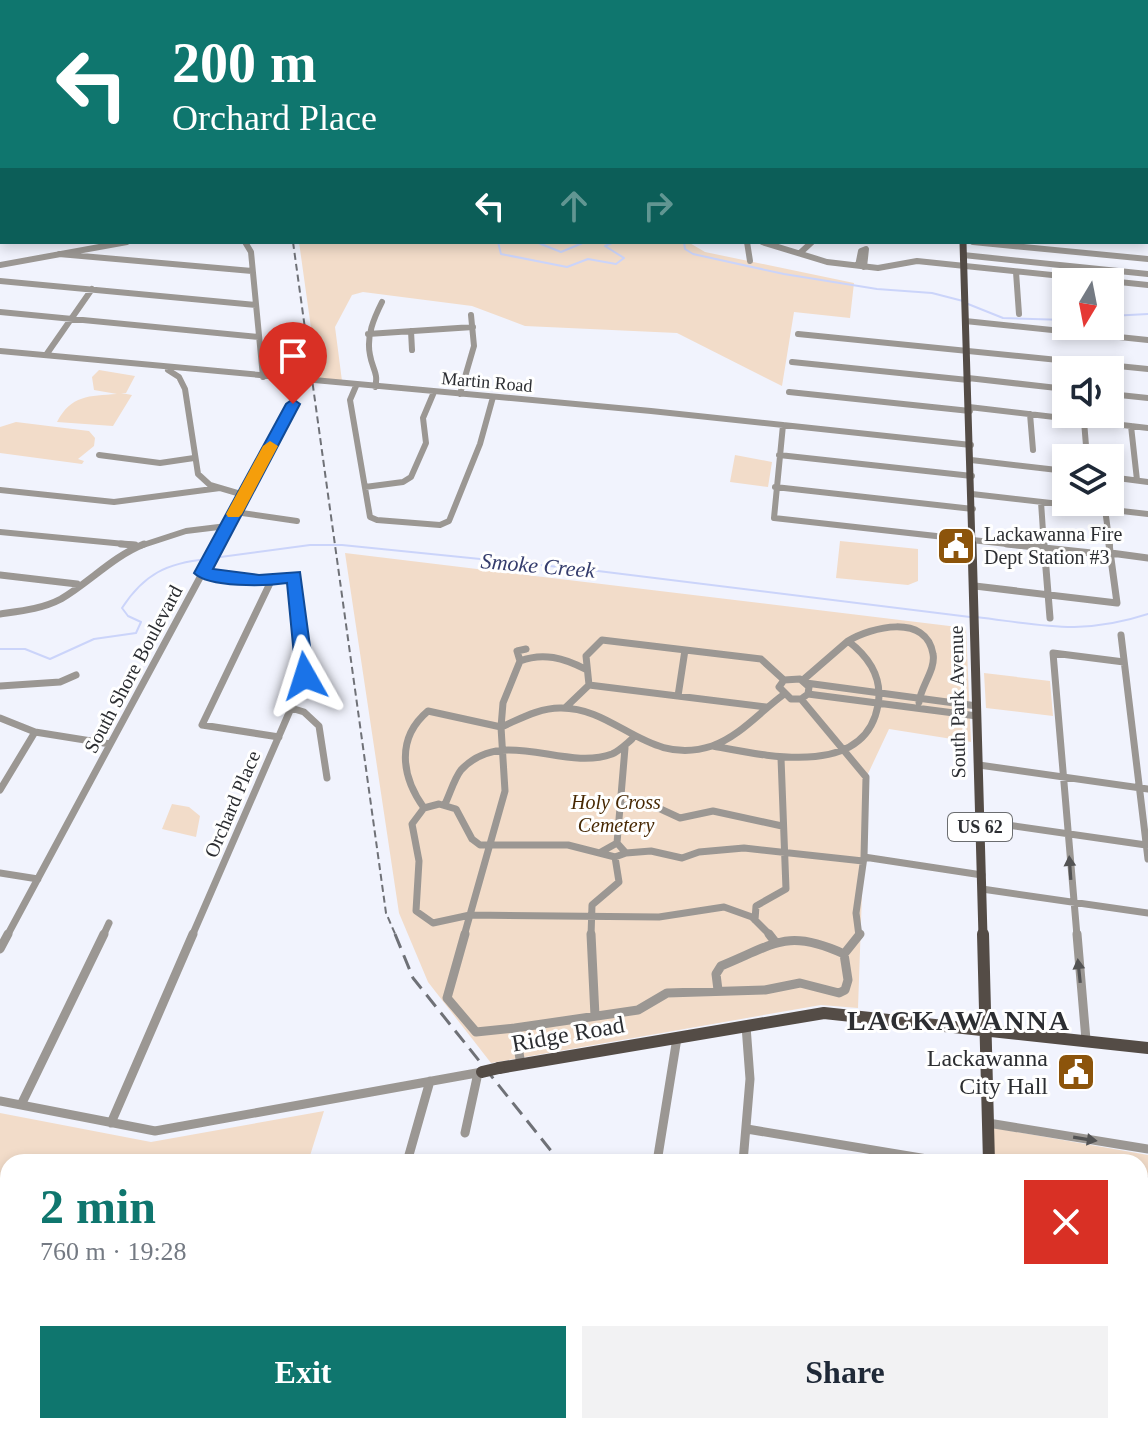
<!DOCTYPE html>
<html lang="en">
<head>
<meta charset="utf-8">
<style>
  :root { --surface:#fff; --page:#f2f2f3; --text:#1f2937; --muted:#747a83; --accent:#0f766e }
  body { margin:0; font-family:Georgia,serif; background:var(--page); color:var(--text); height:100vh; display:flex; flex-direction:column; font-size:30px; white-space:nowrap }
  * { box-sizing:border-box; margin:0 }
  p { font-size:26px; color:var(--muted) }
  .icon { flex:none; width:44px; height:44px; fill:none; stroke:currentColor; stroke-width:2; stroke-linecap:round; stroke-linejoin:round }
  .map { position:relative; flex:1; overflow:hidden }
  .sheet { position:absolute; left:0px; top:1154px; width:1148px; height:280px; display:flex; flex-direction:column; background:var(--surface); border-radius:24px 24px 0 0; box-shadow:0 4px 12px #0003 }
  .sheet>* { flex:none }
  .hud { position:absolute; left:0px; top:0px; width:1148px; height:244px; box-shadow:0 4px 12px #0003; background:#0f766e; color:#fff; overflow:hidden }
  .needle { width:52px; rotate:190deg }
  .fabs { position:absolute; left:1052px; top:268px; display:grid; gap:16px }
  .fabs a { display:grid; place-items:center; width:72px; height:72px; border-radius:0px; background:var(--surface); box-shadow:0 4px 12px #0003; font-size:40px }
  .pin { position:absolute; display:grid; place-items:center; width:68px; height:68px; color:#fff; margin:-82px -34px; border-radius:50% 50% 50% 0; rotate:-45deg; box-shadow:0 0 8px #0007 }
  .pin .icon { rotate:45deg }
  .me { position:absolute; width:88px; margin:-44px; rotate:354deg; stroke-linejoin:round; filter:drop-shadow(0 0 6px #0008) }
  .turn { display:flex; align-items:center; gap:28px; height:168px; padding:0 40px; font-size:36px }
  .turn .icon { width:104px; height:104px; stroke-width:2.5 }
  .turn b { display:block; font-size:56px; line-height:68px }
  .lanes { display:flex; align-items:center; height:76px; padding:0 40px; background:#0003; justify-content:center; gap:40px; direction:ltr }
  .lanes .off { opacity:.35 }
  .round { display:grid; place-items:center; flex:none; width:84px; height:84px; border-radius:0px; background:var(--page) }
  .summary { display:flex; align-items:center; justify-content:space-between; height:136px; padding:0 40px }
  h1 { font-size:48px; font-weight:600; line-height:60px; color:var(--accent) }
  .cta { display:flex; gap:16px; margin-top:auto; padding:16px 40px }
  .cta a { flex:1; height:92px; border-radius:0px; background:var(--accent); color:#fff; font-size:32px; font-weight:600; line-height:92px; text-align:center }
  .cta a+a { background:var(--page); color:var(--text) }
  .map>svg:first-child { display:block }
</style>
</head>
<body>
<div class="map">
<svg width="1148" height="1434" viewBox="0 0 1148 1434">
  <rect width="100%" height="100%" fill="#f1f3fd"/>
  <path fill="#f2dcc9" d="M299 242H688L705 252 854 283 850 318 794 312 782 386 677 333 525 326 472 306 363 292 352 295 335 327 342 381 318 378Z
    M99 370 135 376 126 393H121L132 395 113 426 57 422C71 395 89 396 117 394L94 390 92 377Z
    M16 422 89 431 95 438 94 446 78 459 84 461 82 464 0 453V427Z
    M735 455 772 462 768 487 730 482Z
    M840 541 918 549V581L908 585 836 578Z
    M345 553 966 628 971 742 889 729 866 778 858 1008 821 1005 491 1063 428 982 399 913Z
    M984 673 1050 681 1053 716 986 708Z
    M172 804 189 807 200 816 196 837 162 829Z
    M324 1111 308 1162H8V1426H208L205 1434H0V1113L151 1142Z
    M994 1128 1148 1155V1434H999V1426H1140V1162H994Z
    M573 1426H708L707 1434H572Z"/>
  <g fill="none" stroke-linecap="round" stroke-linejoin="round">
    <path stroke="#cbd4fa" stroke-width="2" d="M498 242 501 254 567 267 588 259 616 264 624 258 605 246 614 242
      M536 242 561 252 585 242
      M684 242 685 249 693 254 784 274 877 289 932 293 963 301
      M968 304 1003 318 1066 320
      M1110 316 1148 314
      M213 558 310 545H342L598 571 970 617
      M976 617C1043 625 1081 636 1148 614
      M0 649H25L50 659 94 639 136 633 141 622 128 616 122 608C144 574 167 563 207 559"/>
    <path stroke="#9b9793" stroke-width="4" d="M917 0 942 2
      M1025 0 1051 2
      M0 125 2 121
      M1146 149 1148 169"/>
    <path stroke="#9b9793" stroke-width="6" d="M245 242 251 252 263 377
      M747 242 750 261
      M762 242 827 262 878 268 917 261 1148 285
      M973 242 1148 259
      M800 253 812 242
      M59 254 252 271
      M963 255 1148 274
      M0 265 127 242
      M858 266 861 251 866 249 864 267
      M1016 272 1019 314
      M1063 277 1066 301
      M0 281 256 305
      M1112 282 1116 307
      M0 312 259 337
      M965 321 1148 340
      M411 331 412 350
      M368 334 473 327
      M798 334 1148 369
      M0 351 651 411 971 445
      M46 355 92 289
      M792 362 968 380
      M168 370 179 377 185 389 198 474 210 485 244 495
      M968 378 1066 389
      M356 386 350 400 370 517 377 520 440 525 449 521 480 444 493 397
      M375 387C379 374 372 368 370 355 366 336 374 318 382 302
      M789 392 970 411
      M460 394 474 346 471 315
      M1110 394 1148 398
      M969 407 1148 428
      M1030 414 1033 450
      M1084 421 1087 458
      M783 425 774 518 1026 546
      M1131 426 1137 480
      M99 455 160 463 194 458
      M779 455 972 476
      M971 460 1066 471
      M1110 477 1148 482
      M365 487 403 482 411 477 426 443 423 418 434 392
      M775 487 973 509
      M0 490 114 502 220 488
      M972 494 1148 514
      M1041 502 1044 546
      M1105 509 1110 546
      M235 512 297 521
      M0 532 135 545
      M140 546 186 531 227 526
      M217 546 293 404"/>
    <path stroke="#9b9793" stroke-width="7" d="M121 544 135 545
      M1007 544 1111 555
      M1044 544 1050 618
      M1111 553 1148 558
      M0 575 77 584
      M272 579 202 725 279 737
      M975 586 1117 603 1109 544
      M0 614C21 611 42 609 61 599 90 582 112 557 144 544
      M1121 635 1148 859
      M848 641C871 627 926 613 933 654 936 669 921 686 919 702
      M520 661 517 651 526 649
      M585 669C564 658 543 652 520 661L503 703 501 727 428 711C396 738 401 776 424 808L412 824 419 861 416 911 433 923 470 915 659 917 724 907 752 917 771 936
      M800 679 809 687 808 694 801 699H791L779 687 784 680Z
      M806 683 977 706
      M0 686 60 682 76 675
      M808 694 977 716
      M678 696 685 650
      M801 699 866 777 864 857 982 875
      M766 707 589 685 586 656 602 640 761 659 784 680
      M291 708 304 712 319 726 327 778
      M565 708 589 685
      M0 718 35 732 110 744
      M713 746C766 756 865 779 878 705 883 677 869 657 848 641L803 680
      M979 765 1148 789
      M0 790 35 732
      M445 804C450 794 454 779 461 770 503 725 563 772 612 754 619 751 626 744 632 739
      M621 805 654 806 680 818 713 811 782 826
      M424 808 439 804 456 809 472 839 480 845H568L615 857 626 853 617 843 601 852
      M980 821 1146 845
      M617 843 625 748
      M626 853 651 851 682 858 699 852 744 848 863 861
      M0 873 38 879
      M982 889 1148 913
      M755 920 756 906 786 889 781 758
      M7 936 218 544
      M103 936 109 923
      M192 936 305 676 294 576 259 581 202 573
      M464 936 505 791 501 727C520 719 539 708 560 708 617 707 647 767 712 746 739 737 761 711 783 695
      M591 936 592 905 619 882 615 857
      M859 936 856 913 864 857
      M1077 936 1053 653 1124 662"/>
    <path stroke="#9b9793" stroke-width="9" d="M465 934 447 998 476 1032 515 1028 521 1065
      M591 934 595 1016
      M769 934 776 943
      M1077 934 1086 1040
      M0 949 8 934
      M844 954 860 934
      M515 1028 638 1010 667 993 765 990 800 983 839 993 845 990 848 980 844 954C787 928 775 944 721 966L716 974 718 990
      M0 1101 155 1131 482 1072
      M21 1105 104 934
      M111 1123 193 934
      M988 1123 1148 1149
      M747 1129 945 1162
      M465 1133 478 1073
      M407 1162 430 1081
      M657 1162 677 1038
      M743 1162 750 1079 746 1026
      M1140 1180 1148 1181
      M1099 1426 1100 1434
      M331 1434 333 1426
      M404 1434 406 1426
      M435 1434 447 1426
      M526 1434 527 1426
      M713 1434 714 1426"/>
    <path stroke="#544c46" stroke-width="7" d="M963 242 972 546"/>
    <path stroke="#544c46" stroke-width="9" d="M972 544 983 936"/>
    <path stroke="#544c46" stroke-width="12" d="M983 934 989 1162
      M499 1068 824 1013 1148 1048
      M992 1426V1434"/>
    <path fill="#3b332c" fill-rule="evenodd" d="M641 0H648L645 2H638Z
      M657 0H664L662 2H655Z
      M2 156V160L0 161V157Z"/>
    <path stroke="#6f7177" stroke-width="2" stroke-dasharray="7 4" stroke-linecap="butt" d="M293 242 386 913 396 936"/>
    <path stroke="#6f7177" stroke-width="3" stroke-dasharray="15 8" stroke-linecap="butt" d="M395 934 413 978 560 1162
      M780 1426 787 1434"/>
    <path stroke="#544c46" stroke-width="12" d="M482 1072 499 1068"/>
  </g>
  <defs><path id="oneway-solid" d="M-6-.8H1V-3.2L6.5 0L1 3.2V.8H-6Z" transform="scale(2)"/></defs>
  <g fill="#535354">
    <use href="#oneway-solid" transform="translate(1070 868) rotate(-94)"/>
    <use href="#oneway-solid" transform="translate(1079 971) rotate(-96)"/>
    <use href="#oneway-solid" transform="translate(1085 1139) rotate(9)"/>
  </g>
  <path fill="#1a73e8" stroke="#114b97" stroke-width="2" d="M293 399 300 404 213 569 259 575 300 572 314 676 305 683 296 676 287 583C266 586 209 588 194 573L286 404Z"/>
  <path fill="#f59e0b" d="M270 441 278 446 242 514 239 517H228L226 514 263 446Z"/>
  <defs>
    <g id="civic-square" transform="scale(2)"><rect x="-9" y="-9" width="18" height="18" rx="4" fill="#8c540b" stroke="#fff"/><path d="M-.6-6.5H3V-4.5H.6V-3L4-1V1h2V6H-6V1h2V-1L-.6-3ZM-1.2 2.5V6h2.4V2.5Z" fill="#fff"/></g>
  </defs>
  <g fill-rule="evenodd">
    <use href="#civic-square" x="956" y="546"/>
    <use href="#civic-square" x="1076" y="1072"/>
  </g>
  <g text-anchor="middle" stroke-width="6" stroke-linejoin="round" paint-order="stroke">
    <g font-size="18" fill="#2c2e32" stroke="#fff">
      <text transform="translate(487 382) rotate(5)" y="6">Martin Road</text>
    </g>
    <rect fill="#fff" stroke="#6b6d70" stroke-width="2" x="948" y="813" width="64" height="28" rx="6"/>
    <g font-size="18" font-weight="bold" fill="#2c2e32">
      <text x="980" y="833">US 62</text>
    </g>
    <g font-size="20" fill="#2c2e32" stroke="#fff" text-anchor="start">
      <text x="984" y="541">Lackawanna Fire<tspan x="984" dy="23">Dept Station #3</tspan></text>
    </g>
    <g font-size="20" fill="#2c2e32" stroke="#fff">
      <text transform="translate(133 669) rotate(-62)" y="7">South Shore Boulevard</text>
      <text transform="translate(957 702) rotate(-91)" y="7">South Park Avenue</text>
      <text transform="translate(232 804) rotate(-67)" y="7">Orchard Place</text>
    </g>
    <g font-size="20" font-style="italic" fill="#472803" stroke="#fff">
      <text x="616" y="809">Holy Cross<tspan x="616" dy="23">Cemetery</tspan></text>
    </g>
    <g font-size="22" font-style="italic" fill="#353d6d" stroke="#fff">
      <text transform="translate(538 565) rotate(5)" y="8">Smoke Creek</text>
    </g>
    <g font-size="24" fill="#2c2e32" stroke="#fff">
      <text transform="translate(568 1034) rotate(-10)" y="8">Ridge Road</text>
    </g>
    <g font-size="24" fill="#2c2e32" stroke="#fff" text-anchor="end">
      <text x="1048" y="1066">Lackawanna<tspan x="1048" dy="28">City Hall</tspan></text>
    </g>
    <g font-size="28" font-weight="bold" letter-spacing="2" fill="#2c2e32" stroke="#fff">
      <text x="959" y="1030">LACKAWANNA</text>
    </g>
  </g>
</svg>
<div class="fabs">
<a><svg class="needle" viewBox="-14 -14 28 28"><path d="M0-13l5 13h-10z" fill="#e53935"/><path d="M0 13l5-13h-10z" fill="#747a83"/></svg></a>
<a><svg class="icon" aria-label="sound" viewBox="0 0 24 24"><path d="M4 9h4l5-4v14l-5-4H4zM17 9q2 3 0 6"/></svg></a>
<a><svg class="icon" aria-label="layers" viewBox="0 0 24 24"><path d="M12 4l9 5-9 5-9-5zM3 14l9 5 9-5"/></svg></a>
</div>
<div class="pin" style="left:293px;top:404px;background:#d93025"><svg class="icon" aria-label="arrive" viewBox="0 0 24 24"><path d="M6 21V4h12l-3 4 3 4H6"/></svg></div>
<svg class="me" style="left:305px;top:676px" viewBox="-20 -20 40 40"><path d="M0-17L14 15 0 8-14 15z" fill="#1a73e8" stroke="#fff" stroke-width="4"/></svg>
<div class="hud">
<div class="turn"><svg class="icon" aria-label="left" viewBox="0 0 24 24"><path d="M17 20v-9H6M10 6l-5 5 5 5"/></svg><div><b>200 m</b>Orchard Place</div></div>
<div class="lanes"><svg class="icon" aria-label="left" viewBox="0 0 24 24"><path d="M17 20v-9H6M10 6l-5 5 5 5"/></svg><svg class="icon off" aria-label="ahead" viewBox="0 0 24 24"><path d="M12 20V5M6 11l6-6 6 6"/></svg><svg class="icon off" aria-label="right" viewBox="0 0 24 24"><path d="M7 20v-9h11M14 6l5 5-5 5"/></svg></div>
</div>
<section class="sheet">
<div class="summary"><div><h1>2 min</h1><p>760 m · 19:28</p></div><a class="round" style="background:#d93025;color:#fff"><svg class="icon" aria-label="close" viewBox="0 0 24 24"><path d="M6 6l12 12M18 6L6 18"/></svg></a></div>
<div class="cta"><a>Exit</a><a>Share</a></div>
</section>
</div>
</body>
</html>
